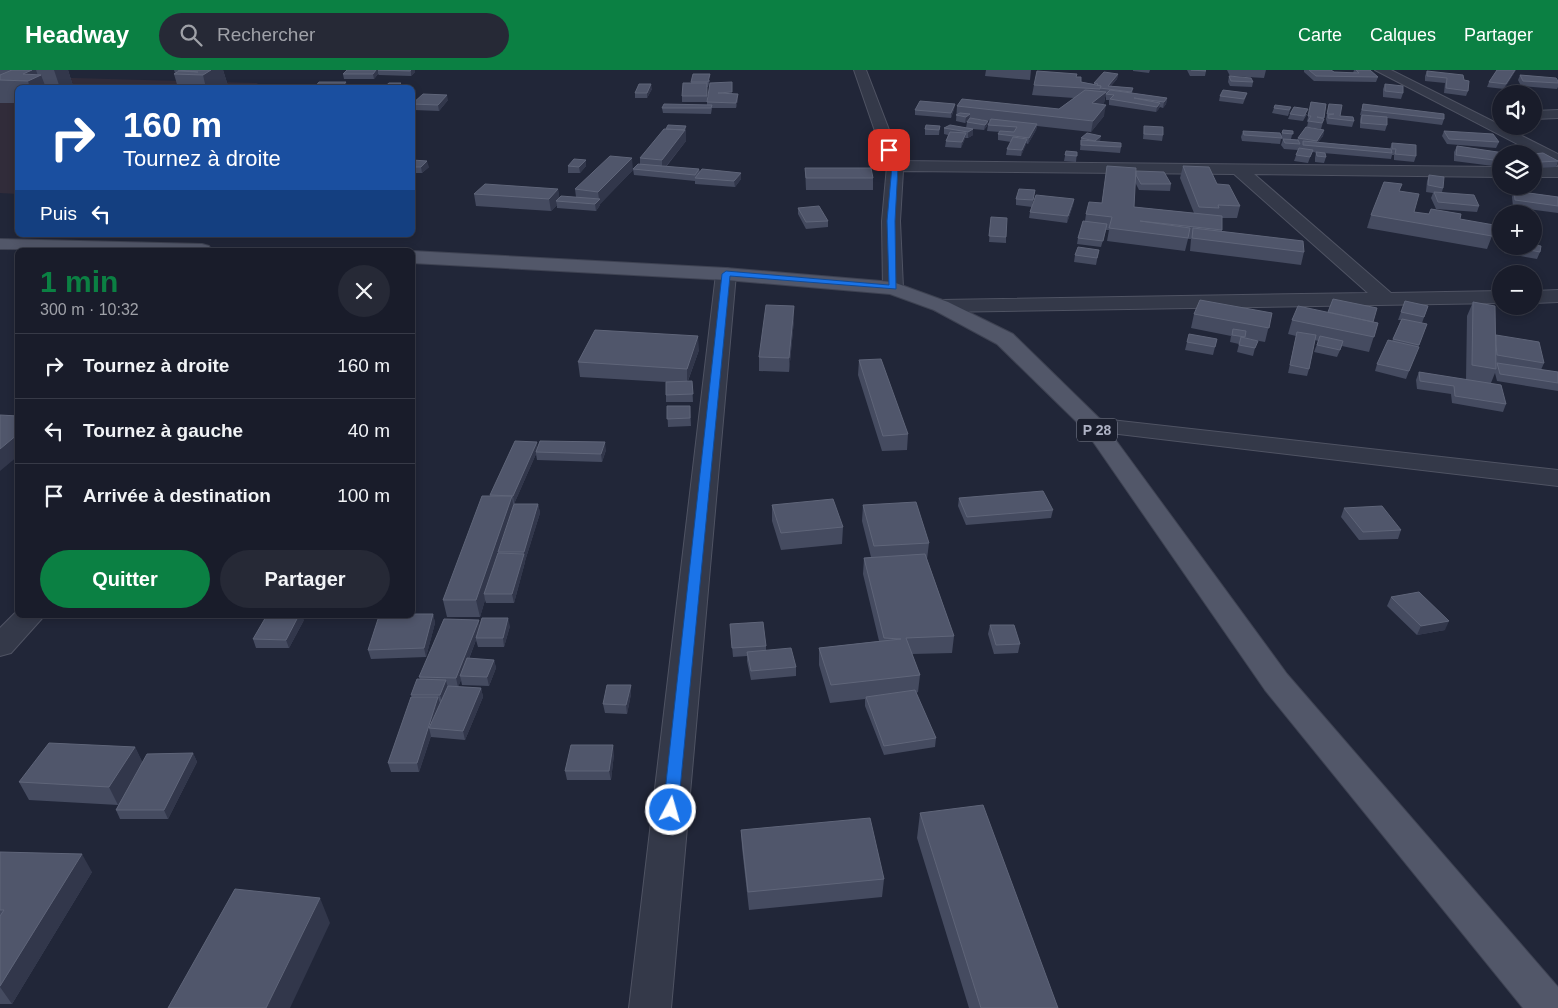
<!DOCTYPE html>
<html lang="fr">
<head>
<meta charset="utf-8">
<style>
  :root { --surface:#191c2a; --page:#262936; --text:#f1f3f6; --muted:#9fa1a8; --line:#373a47; --accent:#0b8043 }
  body { margin:0; font-family:Helvetica,sans-serif; background:var(--page); color:var(--text); height:100vh; display:flex; flex-direction:column; font-size:19px; white-space:nowrap }
  * { box-sizing:border-box; margin:0 }
  p { font-size:16px; color:var(--muted) }
  .icon { flex:none; width:28px; height:28px; fill:none; stroke:currentColor; stroke-width:2; stroke-linecap:round; stroke-linejoin:round }
  .map { position:relative; flex:1; overflow:hidden }
  .sheet { position:absolute; left:15px; top:178px; width:400px; height:370px; display:flex; flex-direction:column; background:var(--surface); border-radius:8px; box-shadow:0 2px 8px #0003,0 0 0 1px var(--line) }
  .sheet>* { flex:none }
  .banner { position:absolute; left:15px; top:15px; width:400px; height:152px; border-radius:8px; box-shadow:0 2px 8px #0003,0 0 0 1px var(--line); background:#1a4fa0; color:#fff; overflow:hidden }
  .tools { position:absolute; left:1492px; top:15px; display:grid; gap:10px }
  .tools a { display:grid; place-items:center; width:50px; height:50px; border-radius:50%; background:var(--surface); box-shadow:0 2px 8px #0003,0 0 0 1px var(--line); font-size:25px }
  .pin { position:absolute; display:grid; place-items:center; width:42px; height:42px; color:#fff; margin:-21px; border-radius:10px; box-shadow:0 2px 8px #0006 }
  .me { position:absolute; width:55px; margin:-28px; rotate:6deg; stroke-linejoin:round; filter:drop-shadow(0 0 4px #0008) }
  .turn { display:flex; align-items:center; gap:18px; height:105px; padding:0 25px; font-size:22px }
  .turn .icon { width:65px; height:65px; stroke-width:2.5 }
  .turn b { display:block; font-size:35px; line-height:42px }
  .then { display:flex; align-items:center; height:48px; padding:0 25px; background:#0003; gap:10px; font-size:19px }
  .round { display:grid; place-items:center; flex:none; width:52px; height:52px; border-radius:26px; background:var(--page) }
  .summary { display:flex; align-items:center; justify-content:space-between; height:85px; padding:0 25px }
  h1 { font-size:30px; font-weight:700; line-height:38px; color:var(--accent) }
  .action { display:flex; gap:10px; margin-top:auto; padding:10px 25px }
  .action a { flex:1; height:58px; border-radius:30px; background:var(--accent); color:#fff; font-size:20px; font-weight:700; line-height:58px; text-align:center }
  .action a+a { background:var(--page); color:var(--text) }
  ul { padding:0; list-style:none }
  li { display:flex; align-items:center; gap:15px; height:65px; padding:0 25px; border-top:1px solid var(--line) }
  li div { flex:1 }
  li b { display:block; font-size:19px }
  li em { font-style:normal }
  header { display:flex; align-items:center; gap:30px; box-sizing:border-box; height:70px; padding:0 25px; background:var(--accent); color:#fff }
  header strong { font-size:24px }
  nav { display:flex; gap:28px; margin-inline-start:auto; font-size:18px }
  .search { width:350px; height:45px; background:var(--page); display:flex; align-items:center; gap:12px; box-sizing:border-box; padding:0 18px; border-radius:28px; color:var(--muted); font-size:19px }
  .map>svg:first-child { display:block }
</style>
</head>
<body>
<header>
<strong>Headway</strong>
<div class="search"><svg class="icon" aria-label="search" viewBox="0 0 24 24"><circle cx="10" cy="10" r="6"/><path d="M15 15l6 6"/></svg>Rechercher</div>
<nav><a>Carte</a><a>Calques</a><a>Partager</a></nav>
</header>
<div class="map">
<svg width="1558" height="938" viewBox="0 0 1558 938">
  <rect width="100%" height="100%" fill="#212638"/>
  <path fill="#312c3a" d="M0 6 258 13 252 18H18L17 124 0 123Z"/>
  <g fill="none" stroke-linecap="round" stroke-linejoin="round">
    <g stroke="#4f5363" stroke-width="2">
      <path id="minor" d="M854 0H866L901 91 1501 97V107L1254 104 1391 223 1501 221V233L941 242 934 240 931 236 934 232 941 230 1368 223 1234 104 903 101 900 151 903 218 900 222H886L883 218 882 151 887 96Z
        M1375 0H1391L1558 84V95Z
        M1558 40V48L1534 49V41Z
        M1534 97H1558V107H1534Z
        M726 198 733 200 736 204 671 938H629L716 204 719 200Z
        M1558 220V232L1534 233V221Z
        M1093 348 1558 400V416L1085 360 1081 355 1085 350Z
        M18 540V545H45L11 583 0 586V558Z"/>
    </g>
    <g stroke="#3e4252" stroke-width="2">
      <path id="major" d="M0 169 202 174 209 176 211 180 0 179Z
        M412 181 726 198 893 212 948 232 1013 264 1101 350 1287 604 1558 917V938H1523L1265 620 1085 360 997 274 934 240 890 224 726 210 412 193Z"/>
    </g>
    <use href="#minor" fill="#343949" fill-rule="evenodd"/>
    <use href="#major" fill="#525769" fill-rule="evenodd"/>
  </g>
  <path fill="#454b60" d="M0 0H68L73 16 70 18H18V33H0Z
    M174 0H223L228 16 225 18H178L174 4 175 3Z
    M347 0H415V2L411 6 379 5 378 4 374 9H344L343 4Z
    M986 0H1031L1030 10 985 6Z
    M1133 0H1150L1149 3 1133 1Z
    M1187 0H1205L1206 1 1205 6H1190Z
    M1227 0H1266L1264 8 1230 6Z
    M1304 0H1331L1334 2 1353 3 1354 0H1370L1378 7 1376 12 1314 11 1304 2Z
    M1497 0H1516L1504 19 1487 17 1489 12Z
    M1427 1 1464 10 1468 21 1466 26 1444 23 1445 13 1425 11V6Z
    M1118 4 1117 9 1111 16 1133 18 1132 23 1167 28 1166 34 1163 38 1160 37 1156 42 1109 35V30H1106V24L1104 33 1103 34 1104 46 1091 62 1037 56 1036 60 1028 74 1026 73 1021 86 1006 85 1007 79 1011 72 998 70V64L1000 62 987 61 988 55 991 51 969 48V49L988 51 987 56 984 60 973 59V65L968 68H965L961 78 945 77 946 71 948 65 944 64V58H966L967 52 968 51 965 53 956 51 957 36 1059 39 1074 28 1032 25 1034 15 1076 7 1081 12 1094 14V13Z
    M1520 5 1558 11V17L1557 19 1521 16 1518 10Z
    M1229 6 1253 12 1252 17 1230 16 1228 12Z
    M710 10 708 17H707V32H682V26L691 13V12Z
    M1385 14 1403 23 1401 29 1383 27V19Z
    M652 19 647 28H635V23Z
    M732 23 738 29 736 38H712L711 44 663 43 662 38 707 35V32Z
    M1247 23 1245 29 1243 34 1219 31 1220 26Z
    M412 24 414 33 448 30 439 41 414 40Z
    M1311 32 1326 34 1324 49 1321 59 1307 57 1308 52H1307Z
    M955 34 954 39 951 48 915 45V40Z
    M1329 34 1340 46 1354 51 1352 57 1327 54 1326 49Z
    M1363 34 1444 49 1442 55 1387 48V55L1385 61 1360 58V50L1361 45H1360Z
    M1291 37 1288 46 1272 43 1274 38Z
    M1290 44H1307L1303 51 1288 49Z
    M686 56V71L666 97 699 99 700 102 741 109 735 117 695 114V111L634 105 633 99 640 94V88Z
    M940 56 939 65H925V59Z
    M1144 56 1163 65 1162 71 1143 69Z
    M1283 60 1293 61 1291 69 1297 70 1298 68 1324 60 1323 66 1318 72 1390 79 1392 73 1416 86 1414 92 1394 90V85H1392L1391 89 1312 82 1308 93 1294 91 1298 80 1284 79 1281 75 1283 69H1281L1280 74 1242 71 1241 67 1243 61 1281 66Z
    M1444 61 1499 72 1496 78 1447 74 1442 66Z
    M1081 68 1100 72 1121 77 1120 83 1080 80Z
    M1457 76 1501 84V97L1454 91V82Z
    M1066 81 1077 82 1076 92 1064 91Z
    M1316 82 1326 87 1324 93 1315 92V88Z
    M1534 84 1558 91 1556 97 1537 98 1534 96Z
    M412 90 429 97 422 103H412Z
    M586 90V96L580 103H568V96Z
    M1107 96 1136 101 1171 114 1170 121 1139 120 1135 112 1134 137 1194 143 1180 108 1183 96 1217 114 1240 136 1237 148H1222V161L1304 182 1301 195 1190 181 1191 169H1188L1185 181 1107 171 1109 160H1106L1101 177 1077 174 1078 168 1085 151 1086 144 1102 133Z
    M805 98 873 108V120H806Z
    M633 100 600 134V135L596 141 557 138V135L551 141 476 136 474 124 558 119 559 128 576 127 575 119Z
    M1429 105 1443 118 1442 122 1479 136 1477 142 1436 139 1431 128 1433 123 1426 122 1427 111Z
    M1035 120 1032 137 1016 135V129Z
    M1400 121 1414 142 1460 149 1492 166 1487 179 1367 158 1371 145Z
    M1514 121 1558 127V143L1513 137 1512 127Z
    M1074 129 1073 135 1067 153 1029 148 1030 142Z
    M798 138 828 151V157L806 159 798 144Z
    M991 147 1006 167V173L989 172Z
    M1534 153 1539 167 1536 174 1534 173Z
    M1506 176H1534L1540 182 1537 189 1504 183Z
    M1099 180 1096 195 1074 192 1075 185Z
    M1405 231 1428 236 1422 253 1427 254 1406 309 1375 301 1377 294 1392 271 1401 250H1398Z
    M1473 232 1496 265 1544 293 1541 300 1558 302V321L1497 311 1495 303 1491 313 1506 334 1503 342 1452 333 1451 324 1417 319 1416 310 1419 302 1466 310 1467 246Z
    M1272 243 1265 272 1248 269 1255 278 1253 286 1237 282 1239 274 1230 272 1231 266 1191 258 1194 244Z
    M794 250 789 302 759 301V287Z
    M1292 250 1373 252 1378 253 1369 282 1342 276 1337 287 1314 282 1318 271 1315 270 1309 299 1307 306 1288 303 1296 266 1288 264Z
    M1217 269 1213 285 1185 280 1187 272Z
    M699 280 688 311H692L693 332H666V312L580 307 578 292Z
    M859 290 908 364 907 380 882 381 858 305Z
    M667 336H690L691 356 668 357Z
    M538 377 606 380 602 392 537 390 536 384 514 434H513V435L538 434 540 443 525 491V492L514 533H486L485 530 480 547H447L443 530 490 425Z
    M959 428 1053 440 1051 448 966 455 958 436Z
    M772 435 843 457 842 474 781 480 772 451Z
    M863 435 929 473 927 489 954 566 952 583 912 584 920 605 918 622 916 623 936 668 935 677 884 685 865 636V629L830 633 819 595V578L879 571 863 504 864 488 871 487 862 451Z
    M1344 438 1401 460 1398 469 1359 470 1341 447Z
    M1391 527 1445 560 1417 565 1387 536Z
    M433 544 435 553 426 587 371 589 368 580Z
    M304 550 289 578H256L253 569Z
    M730 554 766 576V580L796 597V606L751 610 747 591V586L733 587Z
    M990 555 1020 574 1018 583 994 584 988 564Z
    M480 556H510L504 577H478L476 570 469 589 494 590 496 598 489 616 462 615 461 610 458 617 481 618 483 627 465 670 431 667V666L419 702H391L388 693 412 627 411 625 420 609 419 607Z
    M631 624 627 644 605 643 603 634Z
    M135 677 142 692 193 683 197 692 168 749H120L116 740 122 728 118 735 29 730 19 712Z
    M614 684 611 710H567L565 701Z
    M920 743 1058 938H969L917 768Z
    M741 760 884 809 882 827 749 840 742 778Z
    M0 782 92 802 12 934H0Z"/>
  <path fill="#32374b" d="M32 0H36L38 6 41 5 46 18H30L28 11 23 4Z
    M54 0H68L73 16 70 18H60Z
    M211 0H223L228 16 225 18H206L203 5Z
    M376 0H380H378V4L374 9 373 4Z
    M411 0H415V2L411 6Z
    M1515 0H1516L1504 19 1506 14Z
    M1118 4 1117 9 1108 19V16Z
    M346 12 347 18H341Z
    M401 13 402 18H396Z
    M651 14 652 19 647 28V23Z
    M1106 22 1104 33 1091 44 1092 33Z
    M738 24V29L736 38V33Z
    M447 25 448 30 439 41 438 35Z
    M1167 28 1166 34 1163 38 1164 32Z
    M1160 33 1159 39 1156 42 1157 37Z
    M955 34 954 39 951 48V43Z
    M1106 35 1104 46 1091 62 1093 51Z
    M970 44 969 50 965 53 966 47Z
    M988 51 987 56 984 60 985 55Z
    M1037 54 1036 60 1028 74 1029 68Z
    M686 56V71L662 101V90Z
    M973 59V65L968 68V62Z
    M1324 60 1323 66 1315 77 1317 71Z
    M966 63 965 69 961 78 962 72Z
    M1101 66 1100 72 1094 75 1095 71Z
    M1027 69 1026 75 1021 86 1022 80Z
    M632 88 633 100 600 134V135L596 141 595 134 599 129 598 122Z
    M586 90V96L580 103 579 97Z
    M427 91 429 97 422 103 421 97Z
    M741 103V109L735 117 734 111Z
    M558 119 560 131H556L557 135 551 141 549 129Z
    M1074 129 1073 135 1067 153 1068 146Z
    M794 236V250L789 302V288Z
    M698 266 699 280 687 313V299Z
    M18 364V386L0 401V379Z
    M537 372 538 380 536 382V384L514 434 513 426Z
    M605 372 606 380 602 392 601 384Z
    M512 426 514 442 498 482 499 489 484 524 485 530 480 547 476 530Z
    M538 434 540 443 525 491 524 482Z
    M524 484 525 492 514 533 512 524Z
    M433 544 435 553 426 587 424 578Z
    M299 545H302L304 550 289 578 286 570Z
    M508 548 510 556 504 577 503 568Z
    M479 550 480 559 476 568V570L462 606H460L461 610 458 617 456 608Z
    M1449 551 1445 560 1417 565 1421 556Z
    M494 590 496 598 489 616 487 607Z
    M446 610 448 619 442 634 440 625Z
    M631 615V624L627 644 626 635Z
    M481 618 483 627 465 670 463 661Z
    M438 627 441 636 429 658 431 666 419 702 417 693Z
    M613 675 614 684 611 710 609 701Z
    M135 677 144 695 118 735 109 717Z
    M193 683 197 692 168 749 164 740Z
    M82 784 92 802 12 934 0 917Z
    M320 828 330 853 290 938H266Z"/>
  <path fill="#50566b" stroke="#5f6579" d="M12 0H32L23 4 41 5 28 11 0 10V5Z
    M178 0H211L203 5 174 4 179 1 198 2Z
    M347 0H376L373 4H343Z
    M378 0H411L410 1Z
    M1191 0H1205L1206 1Z
    M1309 0H1331L1334 2 1359 3 1356 0H1370L1378 7 1316 6Z
    M1497 0H1515L1506 14 1489 12Z
    M1037 1 1077 4 1076 7H1081V12L1101 16 1100 19 1034 15Z
    M1427 1 1463 5 1464 10 1469 11 1468 21 1446 18 1447 8 1427 6Z
    M1104 2 1118 4 1108 16 1133 18 1131 22 1100 18 1101 16 1097 15 1098 14 1094 13Z
    M693 4H710L708 12H691Z
    M1520 5 1556 8 1558 11V13L1523 11Z
    M1229 6 1251 8 1253 12 1231 11Z
    M319 12H346L341 18H314Z
    M732 12V22L718 23 738 24 736 33 707 32 710 13Z
    M389 13H401L396 18H383Z
    M683 13H707V26H682Z
    M639 14H651L647 23H635Z
    M1385 14 1403 16V23L1385 21Z
    M1085 20 1106 22 1092 33 1106 35 1093 51 957 36 962 29 1059 39Z
    M1110 20 1167 28 1164 32 1134 28 1160 33 1157 37 1110 29 1114 25 1106 24Z
    M1223 20 1247 23 1244 29 1220 26Z
    M423 24 447 25 438 35 412 34Z
    M920 31 955 34 951 43 915 40Z
    M1311 32 1326 34 1324 48 1317 47 1324 49 1322 53 1308 51 1311 46H1308Z
    M664 34 712 35 711 38H662Z
    M1329 34 1342 35 1340 46 1353 47 1354 51 1328 48V45L1334 44H1327Z
    M1363 34 1444 44V49L1362 40Z
    M1275 35 1291 37 1289 40 1274 38Z
    M1294 37 1308 39 1304 46 1290 44Z
    M960 43 970 44 966 47 956 45Z
    M1362 45 1387 47V55L1361 53Z
    M970 48 988 51 985 55 967 52Z
    M991 49 1037 54 1029 68 998 64 1000 61 1014 62 1017 57 988 55Z
    M668 55 686 56 684 60 666 59Z
    M926 55 940 56 939 60 925 59Z
    M950 55 973 59 968 62 944 58Z
    M1144 56 1163 57V65L1144 64Z
    M1306 57 1324 60 1317 71 1298 68Z
    M664 59 685 60 662 90 640 88Z
    M1283 60 1293 61V64L1282 63Z
    M1243 61 1280 63 1282 68 1244 65Z
    M1444 61 1493 64 1499 72 1449 69Z
    M950 62 966 63 962 72 946 71Z
    M1087 63 1101 66 1095 71 1081 68Z
    M1013 67 1027 69 1022 80 1007 79Z
    M1283 69 1298 70 1300 74 1285 73Z
    M1081 70 1121 73V77L1081 75Z
    M1303 71 1391 79 1392 83 1303 75Z
    M1392 73 1416 75V86L1395 84 1396 79H1392Z
    M1457 76 1511 84H1501V91L1456 85Z
    M1299 78 1313 80 1310 87 1296 85Z
    M1066 81 1077 82V86L1065 85Z
    M1316 82 1325 83 1326 87 1317 86Z
    M1543 83 1558 91 1540 92 1534 89 1533 84Z
    M610 86 632 88 598 122 575 119Z
    M574 89 586 90 579 97 568 96Z
    M412 90 427 91 421 97H412Z
    M638 94 699 99 695 105 633 99Z
    M1107 96 1136 98 1134 137 1222 146V160L1140 151 1190 158 1188 168 1109 158 1112 147 1086 144 1089 132 1102 133Z
    M1183 96 1209 97 1217 114 1229 115 1240 136 1218 135 1219 138 1199 137Z
    M805 98H871L873 108H806Z
    M702 99 741 103 734 111 695 108Z
    M1136 101 1164 102 1171 114H1141L1136 105Z
    M1429 105 1444 107 1443 118 1428 115Z
    M1384 112 1402 114 1399 121 1419 124 1414 142 1429 144 1431 139 1461 144 1460 149 1494 155 1492 166 1371 145Z
    M485 114 558 119 549 129 474 124Z
    M1019 119 1035 120 1033 130 1016 129Z
    M1514 121 1558 127V136L1515 130Z
    M1434 122 1474 125 1479 136 1438 132Z
    M1036 125 1074 129 1068 146 1030 142Z
    M561 126 600 129 595 134 556 131Z
    M819 136 828 151 806 152 798 138Z
    M991 147 1007 148 1006 167 989 166Z
    M1083 151 1107 154 1103 171 1078 168Z
    M1534 153H1535L1539 167 1534 166Z
    M1193 158 1303 171 1304 182 1192 168Z
    M1534 175 1541 176 1540 182 1508 176H1534Z
    M1078 177 1099 180 1097 188 1075 185Z
    M1333 229 1377 238 1373 252 1328 242Z
    M1200 230 1272 243 1269 258 1194 244Z
    M1405 231 1428 236 1424 247 1401 242Z
    M1473 232 1495 236 1496 299 1472 295Z
    M766 235 794 236 789 288 759 287Z
    M1298 236 1378 253 1374 267 1292 250Z
    M1402 249 1427 254 1419 275 1393 269Z
    M1233 259 1246 261 1245 267 1232 265Z
    M595 260 698 266 687 299 578 292Z
    M1297 262 1316 265 1309 299 1290 295Z
    M1189 264 1217 269 1215 277 1187 272Z
    M1496 265 1539 272 1544 293 1497 285 1496 274Z
    M1320 266 1343 271 1340 280 1317 275Z
    M1241 267 1258 271 1255 278 1239 275Z
    M1388 270 1419 277 1409 301 1377 294Z
    M881 289 908 364 883 366 859 290Z
    M1497 293 1558 302V313L1500 304Z
    M1419 302 1501 315 1506 334 1455 326 1454 316 1420 311Z
    M692 311 693 324 666 325V312Z
    M667 336H690V348L667 349Z
    M0 345 18 346V364L0 379Z
    M515 371 537 372 513 426 490 425Z
    M540 371 605 372 601 384 536 382Z
    M1043 421 1053 440 967 447 959 428Z
    M482 426H512L476 530H443Z
    M833 429 843 457 781 463 772 435Z
    M916 432 929 473 874 476 863 435Z
    M514 434H538L524 482H498Z
    M1382 436 1401 460 1363 462 1344 438Z
    M498 483 524 484 512 524H484Z
    M925 484 954 566 906 568 920 605 831 615 819 578 901 569 884 568 864 488Z
    M1419 522 1449 551 1421 556 1391 527Z
    M412 544H433L424 578 368 580 379 546Z
    M267 545H299L286 570 253 569Z
    M482 548H508L503 568H476Z
    M444 549 479 550 456 608 419 607Z
    M763 552 766 576 732 578 730 554Z
    M990 555H1014L1020 574 996 575Z
    M791 578 796 597 751 601 747 582Z
    M467 588 494 590 487 607 460 606Z
    M417 609 446 610 440 625H411Z
    M607 615H631L626 635 603 634Z
    M448 616 481 618 463 661 429 658Z
    M915 620 936 668 884 676 866 627Z
    M411 627H438L417 693H388Z
    M49 673 135 677 109 717 19 712Z
    M571 675H613L609 701H565Z
    M193 683 164 740H116L147 684Z
    M983 735 1058 938H981L920 743Z
    M870 748 884 809 748 822 741 760Z
    M0 782 82 784 0 916V846L4 840H0Z
    M235 819 320 828 266 938H168Z"/>
  <path fill="#1a73e8" stroke="#114b97" d="M887 79 892 80 898 96 895 151 896 219 730 206 678 740 676 744H665L663 740 722 204 726 201 889 215 887 151 892 96Z"/>
  <g text-anchor="middle" stroke-width="5" stroke-linejoin="round" paint-order="stroke">
    <rect fill="#1a1e2d" stroke="#828697" stroke-width="1" x="1077" y="348.5" width="40" height="23" rx="4"/>
    <g font-size="14" font-weight="bold" fill="#afb3c5">
      <text x="1097" y="365">P 28</text>
    </g>
  </g>
</svg>
<div class="tools">
<a><svg class="icon" aria-label="sound" viewBox="0 0 24 24"><path d="M4 9h4l5-4v14l-5-4H4zM17 9q2 3 0 6"/></svg></a>
<a><svg class="icon" aria-label="layers" viewBox="0 0 24 24"><path d="M12 4l9 5-9 5-9-5zM3 14l9 5 9-5"/></svg></a>
<a>+</a>
<a>−</a>
</div>
<div class="pin" style="left:889px;top:80px;background:#d93025"><svg class="icon" aria-label="arrive" viewBox="0 0 24 24"><path d="M6 21V4h12l-3 4 3 4H6"/></svg></div>
<svg class="me" style="left:671px;top:740px" viewBox="-20 -20 40 40"><circle r="17" fill="#1a73e8" stroke="#fff" stroke-width="3"/><path d="M0-11L8 9 0 5-8 9z" fill="#fff"/></svg>
<div class="banner">
<div class="turn"><svg class="icon" aria-label="right" viewBox="0 0 24 24"><path d="M7 20v-9h11M14 6l5 5-5 5"/></svg><div><b>160 m</b>Tournez à droite</div></div>
<div class="then">Puis<svg class="icon" aria-label="left" viewBox="0 0 24 24"><path d="M17 20v-9H6M10 6l-5 5 5 5"/></svg></div>
</div>
<section class="sheet">
<div class="summary"><div><h1>1 min</h1><p>300 m · 10:32</p></div><a class="round"><svg class="icon" aria-label="close" viewBox="0 0 24 24"><path d="M6 6l12 12M18 6L6 18"/></svg></a></div>
<ul>
<li><svg class="icon" aria-label="right" viewBox="0 0 24 24"><path d="M7 20v-9h11M14 6l5 5-5 5"/></svg><div><b>Tournez à droite</b></div><em>160 m</em></li>
<li><svg class="icon" aria-label="left" viewBox="0 0 24 24"><path d="M17 20v-9H6M10 6l-5 5 5 5"/></svg><div><b>Tournez à gauche</b></div><em>40 m</em></li>
<li><svg class="icon" aria-label="arrive" viewBox="0 0 24 24"><path d="M6 21V4h12l-3 4 3 4H6"/></svg><div><b>Arrivée à destination</b></div><em>100 m</em></li>
</ul>
<div class="action"><a>Quitter</a><a>Partager</a></div>
</section>
</div>
</body>
</html>
